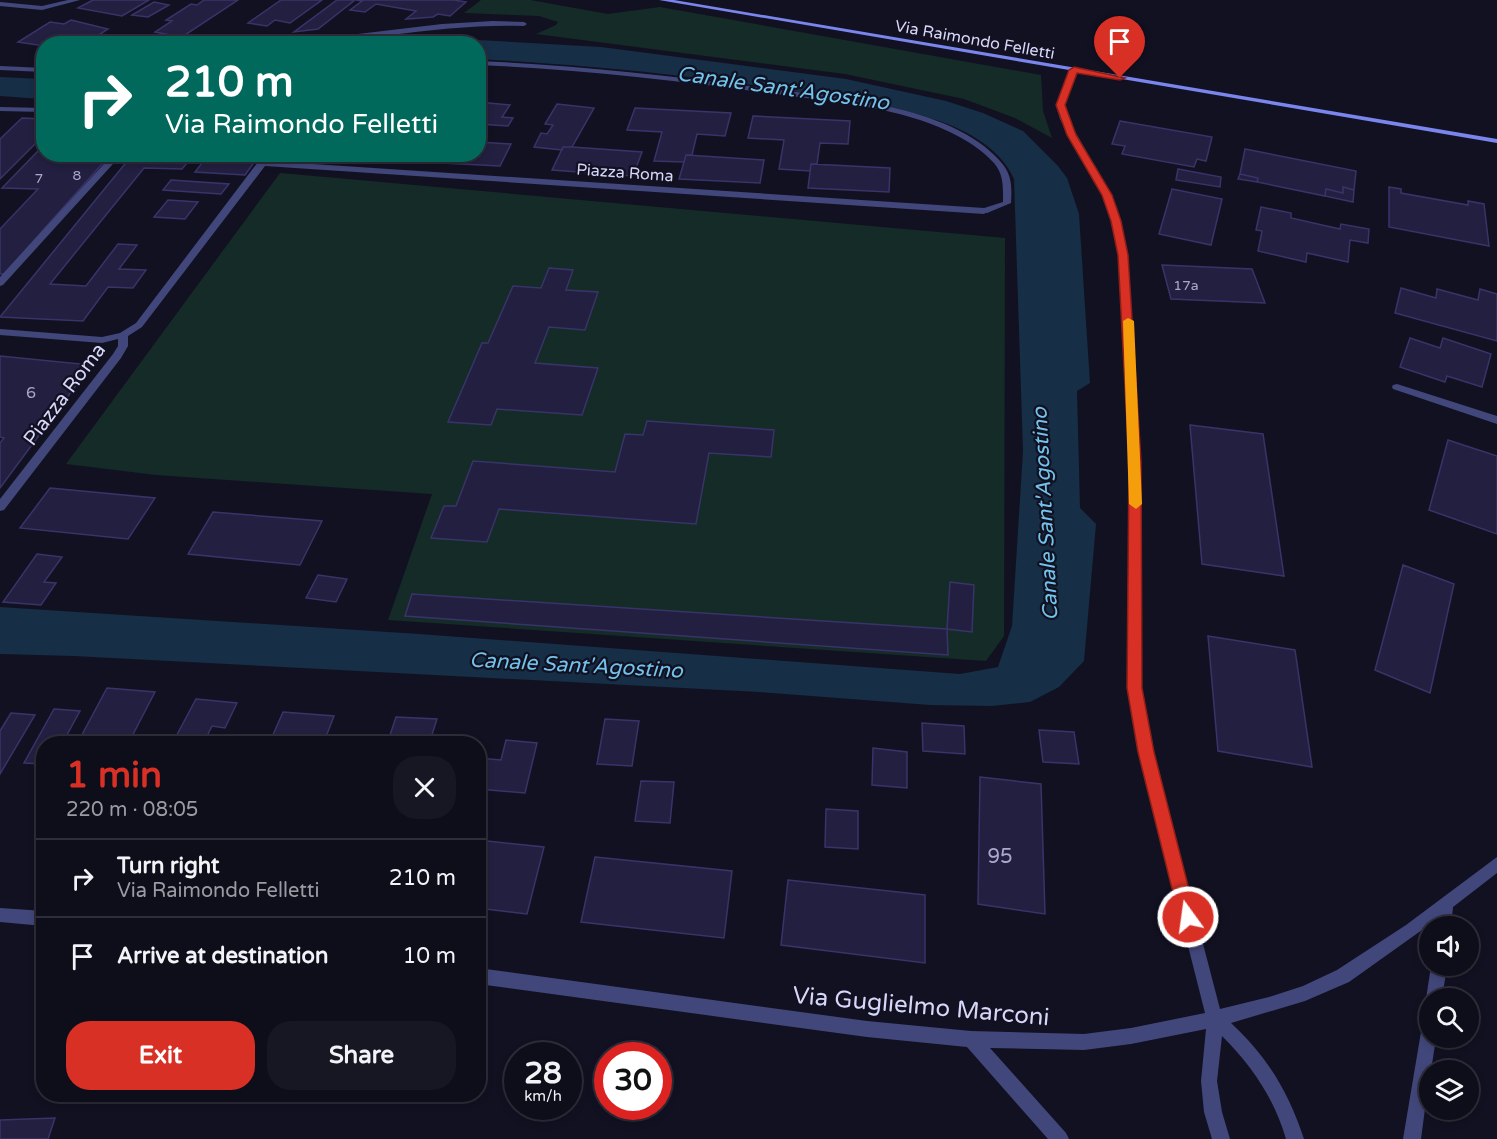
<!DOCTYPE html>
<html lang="en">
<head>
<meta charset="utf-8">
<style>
  :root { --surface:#0e0d1a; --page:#171623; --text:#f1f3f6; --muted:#9b9ca2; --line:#2e2d39; --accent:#d93025 }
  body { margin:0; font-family:"Varela Round",sans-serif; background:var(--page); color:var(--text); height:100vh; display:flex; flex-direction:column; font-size:22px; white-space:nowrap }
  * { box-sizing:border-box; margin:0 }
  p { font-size:20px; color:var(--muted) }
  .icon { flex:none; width:33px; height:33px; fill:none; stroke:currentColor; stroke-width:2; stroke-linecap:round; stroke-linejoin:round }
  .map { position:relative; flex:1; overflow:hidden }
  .sheet { position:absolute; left:36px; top:736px; width:450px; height:366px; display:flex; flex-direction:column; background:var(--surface); border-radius:24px; box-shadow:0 3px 9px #0003,0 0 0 2px var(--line) }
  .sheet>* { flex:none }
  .banner { position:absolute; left:36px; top:36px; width:450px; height:126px; border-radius:24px; box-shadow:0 3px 9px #0003,0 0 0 2px var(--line); background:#00695c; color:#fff; overflow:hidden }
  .tools { position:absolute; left:1419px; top:916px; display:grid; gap:12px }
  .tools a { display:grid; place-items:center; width:60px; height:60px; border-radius:50%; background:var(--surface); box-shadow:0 3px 9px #0003,0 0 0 2px var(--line); font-size:30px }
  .speed { position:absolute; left:504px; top:1042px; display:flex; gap:12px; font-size:30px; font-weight:700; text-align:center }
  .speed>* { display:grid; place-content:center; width:78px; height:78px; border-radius:50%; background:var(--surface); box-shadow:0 3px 9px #0003,0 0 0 2px var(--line); line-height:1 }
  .speed small { font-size:15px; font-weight:400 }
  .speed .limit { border:9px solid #d22; background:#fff; color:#111 }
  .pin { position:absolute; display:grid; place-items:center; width:51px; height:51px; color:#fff; margin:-62px -26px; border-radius:50% 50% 50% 0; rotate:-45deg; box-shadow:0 0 6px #0007 }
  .pin .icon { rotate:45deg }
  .me { position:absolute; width:66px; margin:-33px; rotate:346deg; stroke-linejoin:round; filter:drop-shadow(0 0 4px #0008) }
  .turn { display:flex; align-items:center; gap:21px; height:126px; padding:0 30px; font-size:27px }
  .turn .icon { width:78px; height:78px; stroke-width:2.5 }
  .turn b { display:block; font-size:42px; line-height:51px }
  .round { display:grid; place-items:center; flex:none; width:63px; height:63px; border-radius:24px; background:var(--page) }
  .summary { display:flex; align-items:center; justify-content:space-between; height:102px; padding:0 30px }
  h1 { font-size:36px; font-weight:700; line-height:45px; color:var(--accent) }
  .action { display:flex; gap:12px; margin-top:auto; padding:12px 30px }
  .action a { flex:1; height:69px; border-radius:24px; background:var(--accent); color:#fff; font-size:24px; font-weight:700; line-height:69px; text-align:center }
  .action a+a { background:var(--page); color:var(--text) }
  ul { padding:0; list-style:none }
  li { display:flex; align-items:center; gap:18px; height:78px; padding:0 30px; border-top:2px solid var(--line) }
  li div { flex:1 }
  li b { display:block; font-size:22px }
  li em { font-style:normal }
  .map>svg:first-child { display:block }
</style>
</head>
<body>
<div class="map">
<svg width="1497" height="1139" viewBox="0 0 1497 1139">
  <rect width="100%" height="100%" fill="#121122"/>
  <path fill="#152b27" d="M481 0H530L608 14 660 7 1041 75 1043 111 1052 138 1015 118 964 99 845 74 536 34 556 25 558 22 539 16 464 13Z
    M280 173 1005 238 1004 636 986 661 388 620 432 494 156 475 66 464Z"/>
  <path fill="#162e46" d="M421 40H478L601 47 846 79 946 101 983 113 1023 131 1058 166 1067 178 1079 214 1090 383 1077 391 1080 508 1096 524 1084 661 1059 687 1030 702 992 706 930 705 759 692 74 656 0 654V607L419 634 960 674 998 667 1012 626 1023 451 1014 179C1003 153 975 135 950 125 901 106 850 100 799 92 693 75 586 65 479 59L478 44 381 43Z
    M0 77 43 79V99L0 96Z"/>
  <path fill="#221f40" stroke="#383469" stroke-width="1.5" d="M93 0H149L122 16 78 8Z
    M204 0H238L182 37 155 32 172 21 166 20 191 4 197 5Z
    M281 0H322L290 23 275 20 267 26 248 23Z
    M337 0H355L318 29 294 32Z
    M356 0H454L466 2 450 16 438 14 433 17 406 19 416 11 376 4 365 12 350 10 362 1Z
    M154 2 169 5 148 17 132 15Z
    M71 20 108 29 85 44H44V46L18 42 50 22 64 24Z
    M478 102 510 105 502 117 513 118 508 126 478 124Z
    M557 104 594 108 572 147H563L562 150 534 147 541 133 547 134 553 125 545 124Z
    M635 108 731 113 725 136 697 134 692 155H686L684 162 654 161 662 132 627 130Z
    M753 116 850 121 848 144 820 143 817 164H811L810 171 779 169 784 140 748 138Z
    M22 118 44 119V135L0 179V139Z
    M1120 121 1212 137 1206 161 1197 159 1194 167 1122 154 1125 146 1112 144Z
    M478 142 511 144 500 166 422 162 426 154H478Z
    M43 146 44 154H111L4 274H0V229L38 189 2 188Z
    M563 147H572L642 152 633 176 552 170Z
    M1245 149 1356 171 1354 190 1343 187V193L1326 189 1325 196 1257 182 1258 178 1240 174Z
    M133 154H156L151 160 188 162 182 169 144 168 50 284 86 286 118 244 137 245 119 269 146 270 133 288 108 287 83 321 0 317Z
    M209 154H260L245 175 195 172Z
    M686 155 764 160 760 183 679 179Z
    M811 164 890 168 889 192 808 188Z
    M1178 169 1221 177 1220 187 1176 180Z
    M1240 174 1258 178 1257 182 1238 179Z
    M171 180 229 184 221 194 163 190Z
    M1343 187 1354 190 1353 202 1325 196 1326 189 1343 193Z
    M1389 187 1401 189V193L1468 205V201L1484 204 1489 246 1389 227Z
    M1172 189 1222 199 1211 245 1159 234Z
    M168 200 198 202 185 219 154 217Z
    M1261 207 1291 213V218L1340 229 1341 224 1369 229 1368 243 1350 240 1348 262 1307 253 1306 262 1258 251 1262 231 1256 230Z
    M1162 265 1252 269 1265 303 1171 299Z
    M549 268 573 270 566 290 598 292 585 330 549 327 535 363 598 368 582 415 497 409 491 425 448 422 482 343H488L513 286 541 288Z
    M1401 288 1436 298 1437 289 1478 300 1480 289 1497 294V341L1395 313Z
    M1410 338 1440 348 1443 338 1491 354 1482 387 1447 376 1445 382 1400 367Z
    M0 356 91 365 0 488V443L4 438 0 437Z
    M647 421 774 430 771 457 709 453 696 524 499 509 487 542 431 538 444 506H456L473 461 615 472 625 434 643 435Z
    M1190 425 1263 434 1284 576 1202 564Z
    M1448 440 1497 456V534L1429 510Z
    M50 488 155 498 128 539 20 528Z
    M213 512 322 521 300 565 188 554Z
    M37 554 62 557 44 582 56 583 41 605 3 602Z
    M1403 565 1454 584 1430 693 1375 670Z
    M318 575 347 579 336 602 306 598Z
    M950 582 974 585 972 632 947 629Z
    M412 594 947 629 948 655 405 616Z
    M1208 636 1295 650 1312 767 1218 751Z
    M107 688 155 692 128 744H77Z
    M196 699 237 703 225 728 212 726 203 744H172Z
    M54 709 80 711 62 744H44V764L24 763Z
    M283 712 334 716 324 742 312 740 310 744H269Z
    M11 713 35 715 0 774V731Z
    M396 717 437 719 429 744H387Z
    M605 719 639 721 632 766 597 764Z
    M922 723 964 726 965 754 923 751Z
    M1039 730 1074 732 1079 764 1043 762Z
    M506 740 537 743 525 793 478 789V758L501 760Z
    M873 748 907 752V788L872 785Z
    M980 777 1041 784 1045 914 978 904Z
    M641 781 674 782 670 823 635 821Z
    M826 809 858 811V849L825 847Z
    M478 840 544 847 527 914 478 908Z
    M595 857 732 871 724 938 581 922Z
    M788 880 925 895V963L781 945Z
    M55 1118 48 1139H0V1120Z"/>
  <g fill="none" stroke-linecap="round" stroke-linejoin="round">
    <path fill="#42477b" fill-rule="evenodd" d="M478 61C571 65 663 75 756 87 827 97 949 103 1000 161 1012 174 1012 186 1011 203L987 213H981V209L1003 202C1003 187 1004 175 994 163 975 142 946 129 920 120 871 104 819 100 768 93 672 80 576 69 478 65Z
      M113 154H122L3 285 0 286V277Z"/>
    <path fill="#42477b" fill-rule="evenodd" d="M68 0H80L42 10 0 6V2L42 6Z
      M493 21 524 22 527 24 524 26C440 23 358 44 274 44L442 24Z
      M0 66 44 68V72L0 70Z
      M1071 68 1078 70 1064 106 1068 119 1111 195 1120 221 1128 255 1140 461 1142 689 1153 752 1220 1009 1269 997 1303 986 1337 970 1406 925 1497 857V873L1453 907 1451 927H1435L1436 920 1349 982 1305 1001 1231 1023C1267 1056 1289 1093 1304 1139H1286C1274 1098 1252 1066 1222 1036L1217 1081 1222 1112 1230 1139H1212L1204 1112 1201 1081 1206 1029 1131 1044 1084 1050 990 1048 1066 1133 1069 1139H1048L967 1047 867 1037 478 984V968L867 1021 971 1031 1084 1034 1131 1028 1205 1013 1139 752 1128 689 1130 461 1118 255 1112 221 1103 195 1060 119 1056 106Z
      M0 107 44 108V112L0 111Z
      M264 154H273L268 161 984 208 988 211 984 214 265 166 142 327 128 336V346L121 358 4 510 0 511V499L113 354 118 346V339L102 343 0 335V329L102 337 120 333 136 323Z
      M1397 384 1497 416V424L1393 389 1392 387 1393 385Z
      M0 908 44 911V926L0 922Z
      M1431 966H1447L1442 999H1430V1005L1426 999Z
      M1430 1018V1038H1436L1431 1071H1430L1421 1139H1403L1422 1026 1424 1020Z"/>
    <path fill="#7a86ed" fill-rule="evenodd" d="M659 0H674L1497 139V143Z"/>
  </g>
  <path fill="#d93025" stroke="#8d1f18" stroke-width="1.5" d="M1074 67 1125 78 1120 80 1077 73 1065 105 1076 135 1112 195 1121 221 1128 255 1141 461 1142 688 1154 752 1196 917 1194 923 1188 926 1182 923 1179 917 1138 752 1127 688 1129 461 1118 255 1111 221 1102 195 1067 135 1056 105 1069 70Z"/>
  <path fill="#f59e0b" d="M1128 318 1134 321 1142 504 1136 509 1129 504 1123 321Z"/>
  <g text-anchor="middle" stroke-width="4.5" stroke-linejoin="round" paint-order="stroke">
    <g font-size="14" fill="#aaa9cc">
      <text x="77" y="180">8</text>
      <text x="39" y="183">7</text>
      <text x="1186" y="290">17a</text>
    </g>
    <g font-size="16" fill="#d7d7fa" stroke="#121122">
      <text transform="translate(975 39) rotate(10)" y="6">Via Raimondo Felletti</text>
      <text transform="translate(625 172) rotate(4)" y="6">Piazza Roma</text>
    </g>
    <g font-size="16" fill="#aaa9cc">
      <text x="31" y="398">6</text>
    </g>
    <g font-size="20" fill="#d7d7fa" stroke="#121122">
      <text transform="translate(64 394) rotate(-53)" y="7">Piazza Roma</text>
    </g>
    <g font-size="20" fill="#aaa9cc">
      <text x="1000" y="863">95</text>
    </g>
    <g font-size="21" font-style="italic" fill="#72c3ec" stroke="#121122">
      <text transform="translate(783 88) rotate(8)" y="7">Canale Sant'Agostino</text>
      <text transform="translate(1045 514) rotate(-93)" y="7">Canale Sant'Agostino</text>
      <text transform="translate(576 665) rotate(3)" y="7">Canale Sant'Agostino</text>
    </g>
    <g font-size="24" fill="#d7d7fa" stroke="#121122">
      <text transform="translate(921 1006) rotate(5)" y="8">Via Guglielmo Marconi</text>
    </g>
  </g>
</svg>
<div class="tools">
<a><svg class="icon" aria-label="sound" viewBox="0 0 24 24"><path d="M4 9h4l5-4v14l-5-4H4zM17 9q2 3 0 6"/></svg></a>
<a><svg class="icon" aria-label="search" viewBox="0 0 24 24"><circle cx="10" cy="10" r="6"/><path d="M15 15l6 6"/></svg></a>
<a><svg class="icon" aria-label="layers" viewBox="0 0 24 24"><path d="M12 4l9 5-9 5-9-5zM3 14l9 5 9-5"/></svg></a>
</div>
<div class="speed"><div>28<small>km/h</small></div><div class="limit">30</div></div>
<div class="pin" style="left:1120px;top:78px;background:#d93025"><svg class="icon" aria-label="arrive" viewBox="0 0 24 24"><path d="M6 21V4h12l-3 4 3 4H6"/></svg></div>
<svg class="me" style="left:1188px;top:917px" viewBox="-20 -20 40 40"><circle r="17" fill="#d93025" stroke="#fff" stroke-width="3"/><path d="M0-11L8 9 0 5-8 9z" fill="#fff"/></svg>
<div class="banner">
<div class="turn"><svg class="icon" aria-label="right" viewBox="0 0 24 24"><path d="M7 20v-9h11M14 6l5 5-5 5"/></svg><div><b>210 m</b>Via Raimondo Felletti</div></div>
</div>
<section class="sheet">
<div class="summary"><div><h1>1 min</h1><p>220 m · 08:05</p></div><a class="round"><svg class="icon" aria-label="close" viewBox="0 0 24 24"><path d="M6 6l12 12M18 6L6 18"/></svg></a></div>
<ul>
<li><svg class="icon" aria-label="right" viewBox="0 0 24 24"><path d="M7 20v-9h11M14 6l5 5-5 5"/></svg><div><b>Turn right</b><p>Via Raimondo Felletti</p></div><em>210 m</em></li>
<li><svg class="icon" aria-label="arrive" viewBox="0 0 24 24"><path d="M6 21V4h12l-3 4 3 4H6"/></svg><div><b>Arrive at destination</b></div><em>10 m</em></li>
</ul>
<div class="action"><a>Exit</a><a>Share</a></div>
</section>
</div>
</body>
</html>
